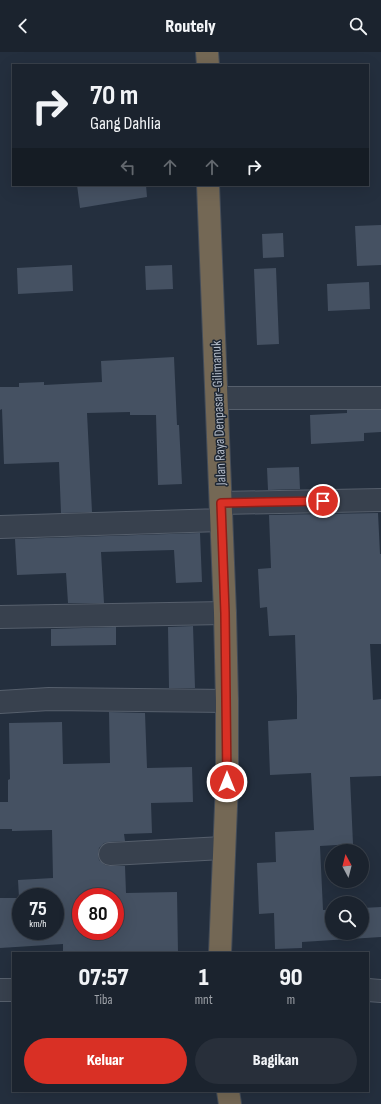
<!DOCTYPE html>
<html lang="id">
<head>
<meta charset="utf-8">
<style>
  :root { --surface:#1b232e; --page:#282f3a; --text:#f1f3f6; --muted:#a0a4aa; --line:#39404a; --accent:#d93025 }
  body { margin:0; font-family:"Sofia Sans Condensed",sans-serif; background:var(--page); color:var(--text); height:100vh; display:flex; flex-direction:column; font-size:15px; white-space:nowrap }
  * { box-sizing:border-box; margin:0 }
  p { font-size:13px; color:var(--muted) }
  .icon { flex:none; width:22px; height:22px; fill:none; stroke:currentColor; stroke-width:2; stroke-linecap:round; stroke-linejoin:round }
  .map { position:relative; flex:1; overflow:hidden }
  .sheet { position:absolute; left:12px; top:900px; width:357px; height:140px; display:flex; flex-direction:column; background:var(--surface); border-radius:0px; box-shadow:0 4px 16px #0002,0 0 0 1px var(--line) }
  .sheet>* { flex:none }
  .guide { position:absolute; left:12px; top:12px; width:357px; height:122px; border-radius:0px; box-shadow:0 4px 16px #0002,0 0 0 1px var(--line); background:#1b232e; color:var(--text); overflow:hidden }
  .needle { width:26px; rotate:353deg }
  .tools { position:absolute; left:325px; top:792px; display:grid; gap:8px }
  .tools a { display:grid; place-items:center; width:44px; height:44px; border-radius:50%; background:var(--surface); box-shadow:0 4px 16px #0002,0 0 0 1px var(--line); font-size:20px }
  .speed { position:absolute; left:12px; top:836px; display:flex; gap:8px; font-size:20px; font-weight:700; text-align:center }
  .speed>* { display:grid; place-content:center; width:52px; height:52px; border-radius:50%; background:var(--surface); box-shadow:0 4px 16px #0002,0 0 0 1px var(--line); line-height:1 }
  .speed small { font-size:10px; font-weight:400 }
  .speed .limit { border:6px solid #d22; background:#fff; color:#111 }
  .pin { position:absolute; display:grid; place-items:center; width:34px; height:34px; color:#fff; margin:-17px; border:2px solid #fff; border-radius:50%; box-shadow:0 1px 4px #0007 }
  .me { position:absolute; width:44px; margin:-22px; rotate:0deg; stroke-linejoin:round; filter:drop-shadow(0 0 3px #0008) }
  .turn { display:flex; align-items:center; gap:14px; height:84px; padding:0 12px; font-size:18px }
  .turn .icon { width:52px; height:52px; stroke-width:2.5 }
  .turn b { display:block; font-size:28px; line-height:34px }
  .lanes { display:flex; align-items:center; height:38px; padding:0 12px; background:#0003; justify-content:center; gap:20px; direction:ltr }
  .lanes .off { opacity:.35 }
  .eta { display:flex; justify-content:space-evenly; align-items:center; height:68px; text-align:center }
  .eta b { font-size:24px; font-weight:800; line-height:28px }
  .action { display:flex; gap:8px; margin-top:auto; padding:8px 12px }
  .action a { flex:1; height:46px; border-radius:24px; background:var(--accent); color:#fff; font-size:16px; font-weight:800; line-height:46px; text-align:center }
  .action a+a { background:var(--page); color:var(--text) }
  header { display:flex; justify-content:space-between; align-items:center; height:52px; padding:0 12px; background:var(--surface); font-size:18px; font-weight:800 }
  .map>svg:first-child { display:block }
</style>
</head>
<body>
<header><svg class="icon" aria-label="back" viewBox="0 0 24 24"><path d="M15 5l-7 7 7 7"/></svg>Routely<svg class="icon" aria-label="search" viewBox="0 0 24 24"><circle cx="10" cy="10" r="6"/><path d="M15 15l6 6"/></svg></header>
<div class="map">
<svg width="381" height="1052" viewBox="0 0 381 1052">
  <rect width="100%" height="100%" fill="#242f3e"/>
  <path fill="#455162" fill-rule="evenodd" d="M77 133H146L147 145 80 156Z
    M381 173V213L357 214 355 174Z
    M283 181 284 205 263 206 262 182Z
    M72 213 73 239 18 242 17 216Z
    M172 213 173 237 146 238 145 214Z
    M276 216 279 292 257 293 254 217Z
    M369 230 370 257 328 259 327 232Z
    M174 305 177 373H179L182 432 158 433 156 363H130V360L87 361 92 460 61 461 59 410 4 412 2 357 0 358V335H19V331L44 330V333L102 330 101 309Z
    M347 358H381V380L364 381V389L311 392 310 363 347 361Z
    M299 415 300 437 268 438 267 416Z
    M378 461 380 502H381V592H370L373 648 381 647V724L350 725 353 792 320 794 323 858H332V881H362V856L381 855V885L302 890V896L275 897 274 861 259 862 257 811 276 810 275 780 314 778 311 721 270 723 268 669 297 667V645L295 583 269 584 267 555 260 556 258 517 271 516 269 463Z
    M200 481 202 530 176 531 174 498 101 500 104 551H68L66 521 17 523 15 487Z
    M193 574 195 636H169L168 575Z
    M116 575V593L51 594V577Z
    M109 660 145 661 147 716 192 715 193 750 151 751 152 781 124 782 125 789 109 790 104 791 99 796 98 802 99 808 105 813 111 814H125L126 841 177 840 178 901H63V892L0 896V846H19L18 828 53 826 52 778 12 779V777H0V750H8V728L10 727 9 671 62 670 63 712 110 711ZM21 845H55V879H21ZM81 845H115V879H81Z"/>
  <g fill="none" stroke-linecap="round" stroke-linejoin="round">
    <g stroke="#565f6c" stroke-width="24">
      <path id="minor" d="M217 346H381
        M221 451 381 448
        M0 475 221 468
        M0 565 225 561
        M0 650 49 647 227 649
        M110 802 223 796
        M0 938H13
        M368 938 381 939"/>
    </g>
    <g stroke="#434c59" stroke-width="24">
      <path id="highway" d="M207 0 208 13
        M208 133 225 561 227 649V730L220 901
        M228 1039 230 1052"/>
    </g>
    <use href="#minor" stroke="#38414e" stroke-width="22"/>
    <use href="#highway" stroke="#746855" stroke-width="22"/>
  </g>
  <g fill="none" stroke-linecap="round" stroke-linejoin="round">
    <g stroke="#8d1f18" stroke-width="10">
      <path id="route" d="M227 730 225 561 221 451 323 449"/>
    </g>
    <use href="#route" stroke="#d93025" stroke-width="7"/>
  </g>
  <g text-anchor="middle" stroke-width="3" stroke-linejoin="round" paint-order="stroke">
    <g font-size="14" fill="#b4bcc9" stroke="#1d2633">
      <text transform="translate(218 361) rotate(-92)" y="5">Jalan Raya Denpasar-Gilimanuk</text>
    </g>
  </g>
</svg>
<div class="tools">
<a><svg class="needle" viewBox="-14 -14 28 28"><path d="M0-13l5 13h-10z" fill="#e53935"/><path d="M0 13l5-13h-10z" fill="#a0a4aa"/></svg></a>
<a><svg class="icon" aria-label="search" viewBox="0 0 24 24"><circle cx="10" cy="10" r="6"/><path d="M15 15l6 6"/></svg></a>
</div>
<div class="speed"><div>75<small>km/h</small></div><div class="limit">80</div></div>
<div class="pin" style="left:323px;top:449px;background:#d93025"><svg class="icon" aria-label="arrive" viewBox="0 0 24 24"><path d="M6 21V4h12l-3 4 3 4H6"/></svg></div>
<svg class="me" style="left:227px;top:730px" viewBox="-20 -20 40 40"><circle r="17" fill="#d93025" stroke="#fff" stroke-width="3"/><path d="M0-11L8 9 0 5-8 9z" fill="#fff"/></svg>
<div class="guide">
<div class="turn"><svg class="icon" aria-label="right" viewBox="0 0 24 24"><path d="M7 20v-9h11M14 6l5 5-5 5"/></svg><div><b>70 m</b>Gang Dahlia</div></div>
<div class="lanes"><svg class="icon off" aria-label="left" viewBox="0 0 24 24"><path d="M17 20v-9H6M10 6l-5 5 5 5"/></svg><svg class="icon off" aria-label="ahead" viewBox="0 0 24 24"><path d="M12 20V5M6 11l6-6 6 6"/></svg><svg class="icon off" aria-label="ahead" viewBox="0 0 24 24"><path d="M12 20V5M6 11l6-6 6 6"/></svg><svg class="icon" aria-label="right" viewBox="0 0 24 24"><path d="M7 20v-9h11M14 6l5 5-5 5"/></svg></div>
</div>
<section class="sheet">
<div class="eta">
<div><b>07:57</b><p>Tiba</p></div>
<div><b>1</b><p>mnt</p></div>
<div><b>90</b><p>m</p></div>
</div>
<div class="action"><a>Keluar</a><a>Bagikan</a></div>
</section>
</div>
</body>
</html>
